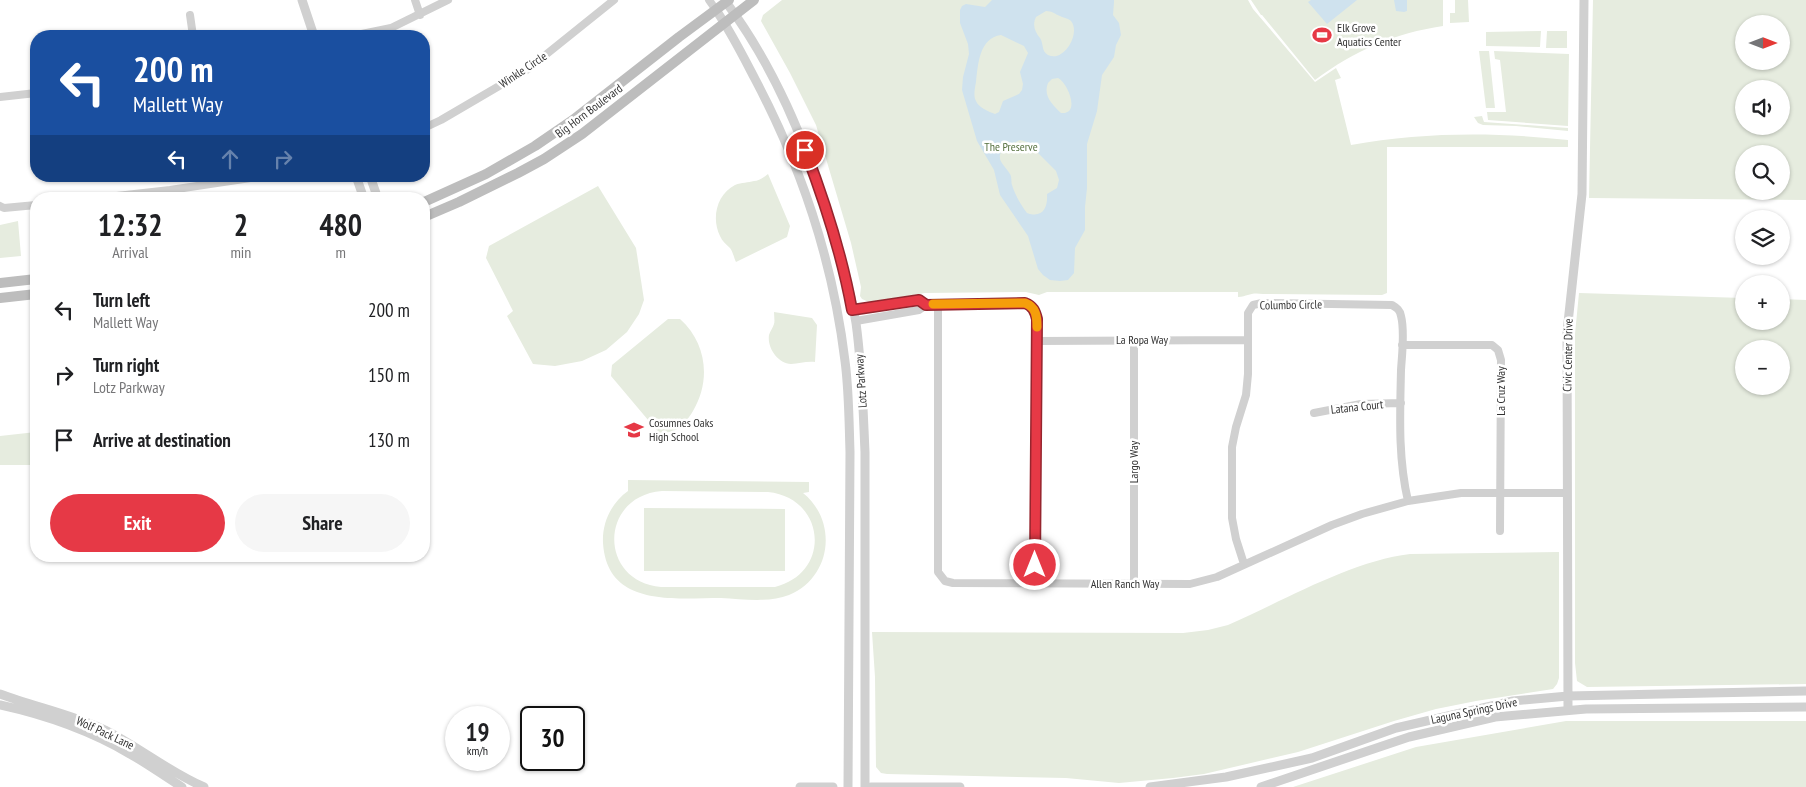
<!DOCTYPE html>
<html lang="en">
<head>
<meta charset="utf-8">
<style>
  :root { --surface:#fff; --page:#f6f6f6; --text:#202124; --muted:#757577; --accent:#e63946 }
  body { margin:0; font-family:"PT Sans Narrow",sans-serif; background:var(--page); color:var(--text); height:100vh; display:flex; flex-direction:column; font-size:19px; white-space:nowrap }
  * { box-sizing:border-box; margin:0 }
  p { font-size:16px; color:var(--muted) }
  .icon { flex:none; width:28px; height:28px; fill:none; stroke:currentColor; stroke-width:2; stroke-linecap:round; stroke-linejoin:round }
  .map { position:relative; flex:1; overflow:hidden }
  .sheet { position:absolute; left:30px; top:192px; width:400px; height:370px; display:flex; flex-direction:column; background:var(--surface); border-radius:20px; box-shadow:0 1px 4px #0004 }
  .sheet>* { flex:none }
  .banner { position:absolute; left:30px; top:30px; width:400px; height:152px; border-radius:20px; box-shadow:0 1px 4px #0004; background:#1a4fa0; color:#fff; overflow:hidden }
  .needle { width:32px; rotate:90deg }
  .fabs { position:absolute; left:1735px; top:15px; display:grid; gap:10px }
  .fabs a { display:grid; place-items:center; width:55px; height:55px; border-radius:50%; background:var(--surface); box-shadow:0 1px 4px #0004; font-size:25px }
  .speed { position:absolute; left:445px; top:706px; display:flex; gap:10px; font-size:25px; font-weight:700; text-align:center }
  .speed>* { display:grid; place-content:center; width:65px; height:65px; border-radius:50%; background:var(--surface); box-shadow:0 1px 4px #0004; line-height:1 }
  .speed small { font-size:12px; font-weight:400 }
  .speed .limit { border:2px solid #111; border-radius:8px; background:#fff; color:#111 }
  .pin { position:absolute; display:grid; place-items:center; width:42px; height:42px; color:#fff; margin:-21px; border:2px solid #fff; border-radius:50%; box-shadow:0 1px 5px #0007 }
  .me { position:absolute; width:55px; margin:-28px; rotate:0deg; stroke-linejoin:round; filter:drop-shadow(0 0 4px #0008) }
  .turn { display:flex; align-items:center; gap:18px; height:105px; padding:0 20px; font-size:22px }
  .turn .icon { width:65px; height:65px; stroke-width:2.5 }
  .turn b { display:block; font-size:35px; line-height:42px }
  .lanes { display:flex; align-items:center; height:48px; padding:0 20px; background:#0003; justify-content:center; gap:25px; direction:ltr }
  .lanes .off { opacity:.35 }
  .eta { display:flex; justify-content:space-evenly; align-items:center; height:85px; text-align:center }
  .eta b { font-size:30px; font-weight:600; line-height:35px }
  .cta { display:flex; gap:10px; margin-top:auto; padding:10px 20px }
  .cta a { flex:1; height:58px; border-radius:30px; background:var(--accent); color:#fff; font-size:20px; font-weight:600; line-height:58px; text-align:center }
  .cta a+a { background:var(--page); color:var(--text) }
  ul { padding:0; list-style:none }
  li { display:flex; align-items:center; gap:15px; height:65px; padding:0 20px }
  li div { flex:1 }
  li b { display:block; font-size:19px }
  li em { font-style:normal }
  .map>svg:first-child { display:block }
</style>
</head>
<body>
<div class="map">
<svg width="1806" height="787" viewBox="0 0 1806 787">
  <rect width="100%" height="100%" fill="#fff"/>
  <path fill="#e6ecdf" fill-rule="evenodd" d="M782 0H1248L1253 9 1315 82 1336 68 1341 78 1335 80 1351 145C1423 132 1495 132 1568 140V147H1387V293L1382 295 1263 294C1250 292 1249 296 1238 297V292H1047L1039 295 1026 292 925 293 869 302 862 299 860 296 861 287 851 243 816 125 790 73 761 21 763 15Z
    M1251 0H1443V26C1395 33 1354 51 1315 80L1262 15H1261Z
    M1455 0H1468L1469 22 1450 23V13H1455Z
    M1593 0H1806V200L1589 198ZM1744 24H1781V61H1744ZM1744 89H1781V126H1744ZM1744 154H1781V191H1744Z
    M1541 31 1540 47 1486 46V32Z
    M1547 31H1567V48H1546Z
    M1479 51H1489L1495 108H1486Z
    M1494 51 1569 54 1568 126 1488 120 1487 112H1506L1500 60 1495 59Z
    M1482 116 1484 122 1568 128V131L1516 126 1483 125 1478 123 1474 117Z
    M768 174 790 226 787 237 736 262C734 258 733 252 730 248 726 244 722 241 720 236 711 218 717 194 735 185 742 182 748 183 754 181 759 181 764 177 768 174Z
    M598 186 636 248 644 300 639 314 627 332 606 350 582 361 555 366 533 364 507 316 513 311 486 258 489 246Z
    M18 221 21 256 0 258V225Z
    M1579 293 1744 298V321H1781V299L1806 300V684L1587 687 1577 681 1575 663V334ZM1744 349H1781V386H1744Z
    M774 312 812 318 817 325 815 362C806 361 799 364 791 364 778 363 767 348 769 335 770 331 773 328 774 324 775 321 774 316 774 312Z
    M668 319H680C707 343 711 381 693 411 683 427 677 433 659 433L611 376 612 365Z
    M36 432V482H35V465H0V436Z
    M628 480 809 482V492L803 493C838 521 832 577 789 595 769 603 742 599 721 598 676 598 607 608 603 543 602 523 611 503 628 491ZM662 491 768 492C826 498 832 573 775 587H661C598 581 599 496 662 491Z
    M644 508 785 509V571H644Z
    M1559 552V678L1557 684 1553 689 1476 701 1436 709 1394 721 1298 752 1204 774 1173 778 1119 783 1066 778 887 774 881 773 876 767 875 677 872 632 1183 633 1208 630 1228 625C1283 601 1351 561 1410 554Z
    M1566 721H1806V787H1293L1416 747Z"/>
  <path fill="#cfe2ee" fill-rule="evenodd" d="M992 0H1114V2L1113 15 1119 23 1121 35 1116 45 1114 57 1102 75 1097 111 1087 144V188L1085 207V230L1075 248 1074 273 1068 280 1060 281 1050 280 1043 275 1038 269 1028 236 1000 195 994 170 977 141 962 90 963 77 969 54 968 44 960 23V10L962 6 966 4 985 7ZM1046 11C1052 11 1055 14 1060 16 1064 18 1068 18 1071 21 1081 33 1064 63 1048 55 1041 51 1044 44 1040 38 1035 32 1032 25 1036 17ZM1001 35 1024 46 1028 53 1020 72 1023 84 1022 90 1019 94 1003 101 999 112 995 114C989 112 978 107 976 101 973 96 975 88 976 82 978 65 979 38 1001 35ZM1058 78C1068 83 1081 115 1061 113 1052 104 1043 96 1048 83L1052 79ZM1020 140 1027 142 1056 171 1059 180 1057 188 1047 194C1048 207 1043 219 1027 213 1021 205 1015 195 1012 185 1011 182 1012 177 1010 174 1004 164 994 160 1004 147Z
    M1311 0H1357L1327 24 1308 2Z
    M1394 0H1407V11L1404 12 1396 11Z"/>
  <g fill="none" stroke-linecap="round" stroke-linejoin="round">
    <path stroke="#d0d0d0" stroke-width="8" d="M415 0 420 15
      M709 0 716 10
      M190 15 193 36
      M352 36 391 28 448 0
      M0 97 36 93
      M424 128 441 120 528 69 614 0
      M90 199 170 190 264 176
      M0 206 4 208 36 205
      M938 304V572L945 581 953 583 1190 584 1217 577 1332 525 1362 514 1408 501 1461 493H1567
      M852 310 919 300 926 305
      M856 321 919 310 926 305 1025 303C1033 306 1035 311 1037 319L1035 583
      M1134 340V584
      M1037 341 1248 340
      M1402 345H1492L1498 350 1501 360 1500 531
      M1314 413 1361 404 1401 403
      M1244 564 1236 539 1232 518V447L1236 427 1246 395 1248 374V313L1253 305 1262 303 1392 305C1397 308 1400 310 1401 316 1405 331 1402 354 1401 370 1400 415 1398 458 1408 501"/>
    <path stroke="#d0d0d0" stroke-width="9" d="M302 0 314 36
      M726 2C774 66 805 141 829 217 839 251 850 287 856 323 862 366 863 409 865 452V787
      M716 10C731 32 743 56 755 79 802 168 833 262 845 361 849 391 849 422 850 452L848 787
      M356 176 364 199
      M370 176 378 199
      M0 694C35 707 71 714 105 730 139 747 169 772 204 787
      M0 705C46 715 89 730 130 754 148 764 164 776 182 787
      M1568 710 1567 332 1582 194 1584 0
      M800 787H833
      M871 787H960
      M1150 787 1226 777 1312 758 1396 728 1513 701 1568 696 1806 691
      M1261 787 1409 737 1495 717 1586 709 1806 707"/>
    <path stroke="#bdbdbd" stroke-width="10" d="M424 202 486 174 535 146 573 120 679 37 729 0
      M424 217 459 202 518 173 544 159 582 134 754 0
      M0 283 36 279
      M0 298 36 294"/>
  </g>
  <g fill="none" stroke-linecap="round" stroke-linejoin="round">
    <g stroke="#96252e" stroke-width="12">
      <path id="route" d="M805 150C825 202 842 255 852 310L919 300 926 305 1025 303C1033 306 1035 311 1037 319L1035 565"/>
    </g>
    <use href="#route" stroke="#e63946" stroke-width="9"/>
    <path stroke="#f59e0b" stroke-width="9" d="M933 304 1025 303C1036 307 1037 316 1037 327"/>
  </g>
  <defs>
    <g id="stadium-bare" transform="scale(1.5)"><path d="M0-5a6.5 5 0 1 0 0 10a6.5 5 0 1 0 0-10ZM-3.5-1.8h7v3.6h-7Z" fill="#e63946" stroke="#fff" stroke-width="2.5" paint-order="stroke"/></g>
    <g id="school-bare" transform="scale(1.5)"><path d="M0-5L7-2L0 1L-7-2ZM-4 1L0 2.5L4 1V4Q0 6-4 4Z" fill="#e63946" stroke="#fff" stroke-width="2.5" paint-order="stroke"/></g>
  </defs>
  <g fill-rule="evenodd">
    <use href="#stadium-bare" x="1322" y="35"/>
    <use href="#school-bare" x="634" y="430"/>
  </g>
  <g text-anchor="middle" stroke-width="5" stroke-linejoin="round" paint-order="stroke">
    <g font-size="12" fill="#333" stroke="#fff" text-anchor="start">
      <text x="1337" y="32">Elk Grove<tspan x="1337" dy="14">Aquatics Center</tspan></text>
      <text x="649" y="427">Cosumnes Oaks<tspan x="649" dy="14">High School</tspan></text>
    </g>
    <g font-size="12" fill="#333" stroke="#fff">
      <text transform="translate(523 70) rotate(-34)" y="4">Winkle Circle</text>
      <text transform="translate(589 111) rotate(-37)" y="4">Big Horn Boulevard</text>
      <text transform="translate(1291 305) rotate(-1)" y="4">Columbo Circle</text>
      <text x="1142" y="344">La Ropa Way</text>
      <text transform="translate(1568 355) rotate(-89)" y="4">Civic Center Drive</text>
      <text transform="translate(861 381) rotate(-94)" y="4">Lotz Parkway</text>
      <text transform="translate(1501 391) rotate(-90)" y="4">La Cruz Way</text>
      <text transform="translate(1357 407) rotate(-6)" y="4">Latana Court</text>
      <text transform="translate(1134 462) rotate(-90)" y="4">Largo Way</text>
      <text x="1125" y="588">Allen Ranch Way</text>
      <text transform="translate(1474 711) rotate(-12)" y="4">Laguna Springs Drive</text>
      <text transform="translate(105 733) rotate(25)" y="4">Wolf Pack Lane</text>
    </g>
    <g font-size="12" fill="#56703f" stroke="#fff">
      <text x="1011" y="151">The Preserve</text>
    </g>
  </g>
</svg>
<div class="fabs">
<a><svg class="needle" viewBox="-14 -14 28 28"><path d="M0-13l5 13h-10z" fill="#e53935"/><path d="M0 13l5-13h-10z" fill="#757577"/></svg></a>
<a><svg class="icon" aria-label="sound" viewBox="0 0 24 24"><path d="M4 9h4l5-4v14l-5-4H4zM17 9q2 3 0 6"/></svg></a>
<a><svg class="icon" aria-label="search" viewBox="0 0 24 24"><circle cx="10" cy="10" r="6"/><path d="M15 15l6 6"/></svg></a>
<a><svg class="icon" aria-label="layers" viewBox="0 0 24 24"><path d="M12 4l9 5-9 5-9-5zM3 14l9 5 9-5"/></svg></a>
<a>+</a>
<a>−</a>
</div>
<div class="speed"><div>19<small>km/h</small></div><div class="limit">30</div></div>
<div class="pin" style="left:805px;top:150px;background:#d93025"><svg class="icon" aria-label="arrive" viewBox="0 0 24 24"><path d="M6 21V4h12l-3 4 3 4H6"/></svg></div>
<svg class="me" style="left:1035px;top:565px" viewBox="-20 -20 40 40"><circle r="17" fill="#e63946" stroke="#fff" stroke-width="3"/><path d="M0-11L8 9 0 5-8 9z" fill="#fff"/></svg>
<div class="banner">
<div class="turn"><svg class="icon" aria-label="left" viewBox="0 0 24 24"><path d="M17 20v-9H6M10 6l-5 5 5 5"/></svg><div><b>200 m</b>Mallett Way</div></div>
<div class="lanes"><svg class="icon" aria-label="left" viewBox="0 0 24 24"><path d="M17 20v-9H6M10 6l-5 5 5 5"/></svg><svg class="icon off" aria-label="ahead" viewBox="0 0 24 24"><path d="M12 20V5M6 11l6-6 6 6"/></svg><svg class="icon off" aria-label="right" viewBox="0 0 24 24"><path d="M7 20v-9h11M14 6l5 5-5 5"/></svg></div>
</div>
<section class="sheet">
<div class="eta">
<div><b>12:32</b><p>Arrival</p></div>
<div><b>2</b><p>min</p></div>
<div><b>480</b><p>m</p></div>
</div>
<ul>
<li><svg class="icon" aria-label="left" viewBox="0 0 24 24"><path d="M17 20v-9H6M10 6l-5 5 5 5"/></svg><div><b>Turn left</b><p>Mallett Way</p></div><em>200 m</em></li>
<li><svg class="icon" aria-label="right" viewBox="0 0 24 24"><path d="M7 20v-9h11M14 6l5 5-5 5"/></svg><div><b>Turn right</b><p>Lotz Parkway</p></div><em>150 m</em></li>
<li><svg class="icon" aria-label="arrive" viewBox="0 0 24 24"><path d="M6 21V4h12l-3 4 3 4H6"/></svg><div><b>Arrive at destination</b></div><em>130 m</em></li>
</ul>
<div class="cta"><a>Exit</a><a>Share</a></div>
</section>
</div>
</body>
</html>
